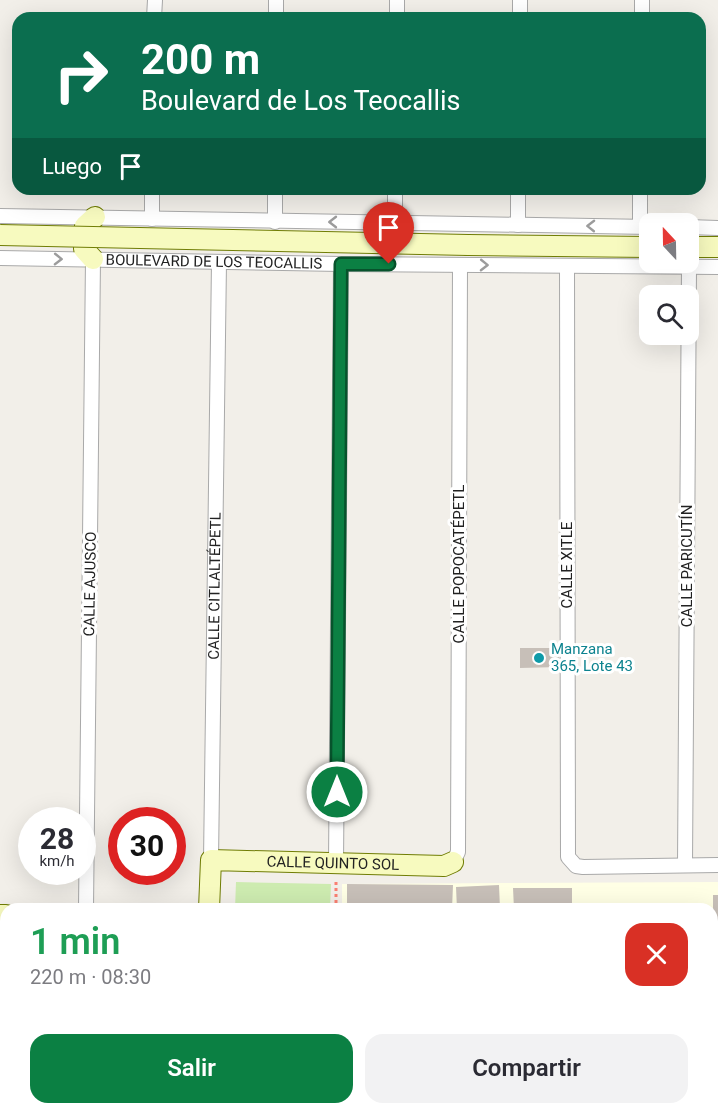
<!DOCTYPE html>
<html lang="es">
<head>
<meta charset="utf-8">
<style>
  :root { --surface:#fff; --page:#f2f2f3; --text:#2b2b33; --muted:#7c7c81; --accent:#0b8043 }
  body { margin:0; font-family:Roboto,sans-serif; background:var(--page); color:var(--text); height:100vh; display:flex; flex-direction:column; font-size:22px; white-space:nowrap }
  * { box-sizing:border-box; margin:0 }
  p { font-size:20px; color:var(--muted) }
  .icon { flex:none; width:33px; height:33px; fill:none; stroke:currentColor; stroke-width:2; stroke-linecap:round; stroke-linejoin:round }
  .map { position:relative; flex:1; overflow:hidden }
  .drawer { position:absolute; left:0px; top:903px; width:718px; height:212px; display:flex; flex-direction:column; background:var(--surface); border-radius:18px 18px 0 0; box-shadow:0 6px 24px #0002 }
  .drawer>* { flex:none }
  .top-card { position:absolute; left:12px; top:12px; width:694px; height:183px; border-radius:18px; box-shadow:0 6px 24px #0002; background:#0b6e4f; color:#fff; overflow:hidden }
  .needle { width:39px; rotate:338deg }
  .buttons { position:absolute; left:639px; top:213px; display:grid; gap:12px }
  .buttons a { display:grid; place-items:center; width:60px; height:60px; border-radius:12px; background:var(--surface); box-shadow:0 6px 24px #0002; font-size:30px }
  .speed { position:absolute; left:18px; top:807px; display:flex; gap:12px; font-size:30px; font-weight:700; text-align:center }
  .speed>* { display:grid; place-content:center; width:78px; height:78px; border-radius:50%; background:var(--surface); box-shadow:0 6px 24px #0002; line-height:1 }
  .speed small { font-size:15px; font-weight:400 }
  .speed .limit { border:9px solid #d22; background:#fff; color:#111 }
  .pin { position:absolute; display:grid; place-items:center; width:51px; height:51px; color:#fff; margin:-62px -26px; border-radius:50% 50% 50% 0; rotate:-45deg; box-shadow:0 0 6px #0007 }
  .pin .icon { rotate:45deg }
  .me { position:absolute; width:66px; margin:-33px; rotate:0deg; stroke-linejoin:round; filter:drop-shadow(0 0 4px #0008) }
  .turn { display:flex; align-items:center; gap:21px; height:126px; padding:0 30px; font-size:27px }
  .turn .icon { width:78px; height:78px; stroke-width:2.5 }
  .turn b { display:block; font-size:42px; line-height:51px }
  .then { display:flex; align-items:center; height:57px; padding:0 30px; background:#0003; gap:12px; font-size:22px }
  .round { display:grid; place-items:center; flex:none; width:63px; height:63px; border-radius:18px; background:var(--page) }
  .summary { display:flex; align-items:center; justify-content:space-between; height:102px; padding:0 30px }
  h1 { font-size:36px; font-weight:600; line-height:45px; color:#1e9e55 }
  .button { display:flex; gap:12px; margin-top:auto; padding:12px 30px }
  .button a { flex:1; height:69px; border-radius:18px; background:var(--accent); color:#fff; font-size:24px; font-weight:600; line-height:69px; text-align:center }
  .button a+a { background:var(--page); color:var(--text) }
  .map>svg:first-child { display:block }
</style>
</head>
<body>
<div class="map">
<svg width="718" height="1114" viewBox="0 0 718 1114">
  <rect width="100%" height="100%" fill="#f2efe9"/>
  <path fill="#ffffe5" d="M718 882V1050H712V909H342V884Z"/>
  <path fill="#cdebb0" d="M236 882 331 884 330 909H235Z"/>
  <path fill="#c7bfb8" d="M520 648H559V667L520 668Z
    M347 884 453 885 452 909H347Z
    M499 885 500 909H457L456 887Z
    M513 888H572V909H514Z
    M713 895H718V1046H713Z"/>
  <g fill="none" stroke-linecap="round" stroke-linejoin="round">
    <g stroke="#a9a9a9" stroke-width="16">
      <g id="street">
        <path d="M154 18 155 0"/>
        <path d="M276 18V0"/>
        <path d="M397 18V0"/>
        <path d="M520 18V0"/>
        <path d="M642 18V0"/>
        <path d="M0 216 650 227"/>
        <path d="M152 219V189"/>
        <path d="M275 222V189"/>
        <path d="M395 222V189"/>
        <path d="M518 225V189"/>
        <path d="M640 226V189"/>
        <path d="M688 227 718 228"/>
        <path id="s1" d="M0 258 341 264 718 267"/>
        <path d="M567 267 568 857 576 866 583 867 718 865"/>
        <path id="s2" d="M211 860 219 262"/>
        <path d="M453 862 458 852 460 265"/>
        <path d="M336 864 341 264"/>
        <path d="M685 865 689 267"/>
        <path d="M86 909 93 259"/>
        <path d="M712 1062H718"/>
        <path d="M87 1114V1108"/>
        <path d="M216 1114V1108"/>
        <path d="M338 1114V1108"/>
        <path d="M461 1114V1108"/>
        <path d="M570 1114V1108"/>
        <path d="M691 1114V1108"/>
      </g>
    </g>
    <g stroke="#707d05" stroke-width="22">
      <g id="secondary">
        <path d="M468 245 650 247"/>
        <path d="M688 247H718"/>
        <path d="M93 259 84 249 85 226 95 217"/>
        <path id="s3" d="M209 909 211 860 444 866 453 862"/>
        <path d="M0 915H6"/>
        <path d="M0 999H6"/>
      </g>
    </g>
    <path stroke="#fa8072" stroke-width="3" stroke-dasharray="3 3" stroke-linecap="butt" d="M336 909V881
      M3 982V931"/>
    <use href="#street" stroke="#fff" stroke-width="14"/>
    <use href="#secondary" stroke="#f7fabf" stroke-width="20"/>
    <g stroke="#707d05" stroke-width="22" stroke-linecap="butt">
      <path id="secondary-bridge" d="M0 235 468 245"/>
    </g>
    <use href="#secondary-bridge" stroke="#f7fabf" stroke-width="20"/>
  </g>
  <defs><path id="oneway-chevron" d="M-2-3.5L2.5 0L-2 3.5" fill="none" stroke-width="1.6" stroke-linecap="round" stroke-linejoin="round" transform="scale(1.5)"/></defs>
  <g stroke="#9c9c9c">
    <use href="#oneway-chevron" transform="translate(333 222) rotate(-180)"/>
    <use href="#oneway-chevron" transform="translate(591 226) rotate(-179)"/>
    <use href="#oneway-chevron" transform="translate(58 259) rotate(1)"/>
    <use href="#oneway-chevron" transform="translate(484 265) rotate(1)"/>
  </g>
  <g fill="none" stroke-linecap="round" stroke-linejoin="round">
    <g stroke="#07532c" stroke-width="15">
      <path id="route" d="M337 792 341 264H389"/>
    </g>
    <use href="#route" stroke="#0b8043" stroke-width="10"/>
  </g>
  <circle fill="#0f9aa8" stroke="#fff" stroke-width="2" cx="539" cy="658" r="6"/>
  <g text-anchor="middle" stroke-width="6" stroke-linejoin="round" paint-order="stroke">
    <g font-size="15" fill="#222" stroke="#fff">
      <text dy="5" stroke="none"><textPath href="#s1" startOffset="214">BOULEVARD DE LOS TEOCALLIS</textPath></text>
      <text transform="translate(459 564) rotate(-90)" y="5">CALLE POPOCATÉPETL</text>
      <text transform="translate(567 565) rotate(-90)" y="5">CALLE XITLE</text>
      <text transform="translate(687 566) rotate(-90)" y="5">CALLE PARICUTÍN</text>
      <text transform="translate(90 584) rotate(-89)" y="5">CALLE AJUSCO</text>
      <text dy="5" stroke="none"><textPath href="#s2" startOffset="274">CALLE CITLALTÉPETL</textPath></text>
      <text dy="5" stroke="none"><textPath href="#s3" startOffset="171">CALLE QUINTO SOL</textPath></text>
    </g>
    <g font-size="15" fill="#0d838f" stroke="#fff" text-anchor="start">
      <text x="551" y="654">Manzana<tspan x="551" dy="17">365, Lote 43</tspan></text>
    </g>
  </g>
</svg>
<div class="buttons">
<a><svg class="needle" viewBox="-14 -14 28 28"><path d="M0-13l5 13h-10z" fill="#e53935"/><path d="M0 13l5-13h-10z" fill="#7c7c81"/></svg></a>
<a><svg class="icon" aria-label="search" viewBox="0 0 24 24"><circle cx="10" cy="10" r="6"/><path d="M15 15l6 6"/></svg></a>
</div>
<div class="speed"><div>28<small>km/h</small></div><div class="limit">30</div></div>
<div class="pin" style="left:389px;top:264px;background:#d93025"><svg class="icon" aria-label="arrive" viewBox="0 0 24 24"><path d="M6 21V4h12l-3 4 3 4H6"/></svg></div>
<svg class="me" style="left:337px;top:792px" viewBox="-20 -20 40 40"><circle r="17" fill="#0b8043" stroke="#fff" stroke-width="3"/><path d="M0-11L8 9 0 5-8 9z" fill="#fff"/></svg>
<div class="top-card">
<div class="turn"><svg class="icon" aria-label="right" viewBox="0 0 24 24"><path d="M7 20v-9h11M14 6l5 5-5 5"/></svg><div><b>200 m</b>Boulevard de Los Teocallis</div></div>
<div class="then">Luego<svg class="icon" aria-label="arrive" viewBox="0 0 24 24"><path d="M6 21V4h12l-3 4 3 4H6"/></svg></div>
</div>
<section class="drawer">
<div class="summary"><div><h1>1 min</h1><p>220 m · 08:30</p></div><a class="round" style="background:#d93025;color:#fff"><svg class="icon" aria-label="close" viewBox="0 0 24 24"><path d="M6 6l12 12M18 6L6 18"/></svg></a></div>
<div class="button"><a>Salir</a><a>Compartir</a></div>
</section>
</div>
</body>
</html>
